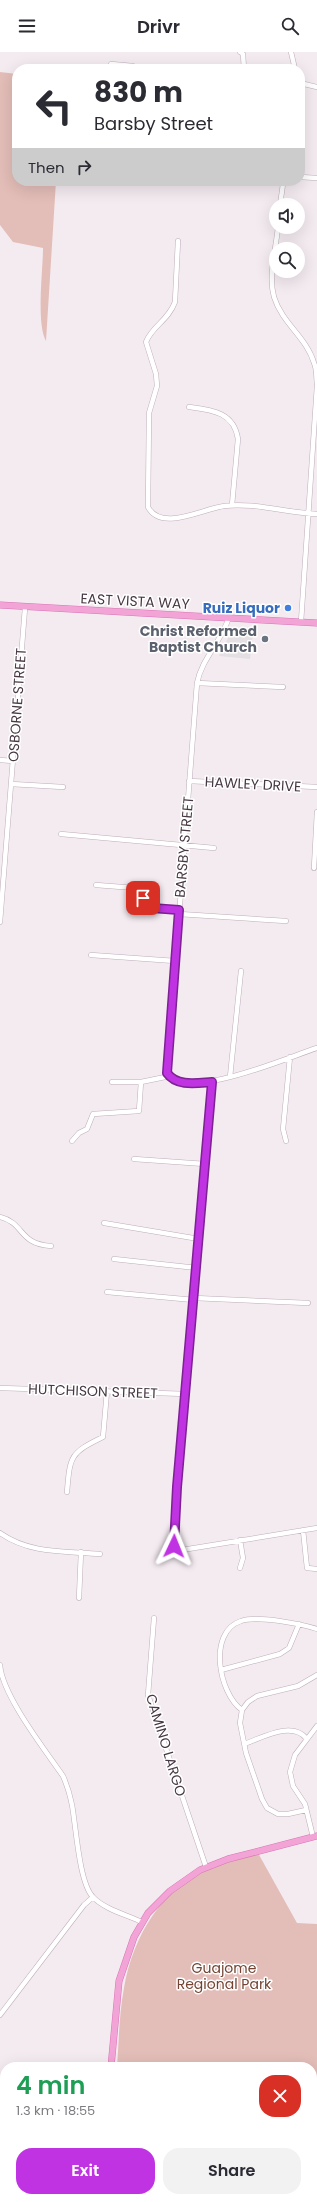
<!DOCTYPE html>
<html lang="en">
<head>
<meta charset="utf-8">
<style>
  :root { --surface:#fff; --page:#f2f2f3; --text:#2b2b33; --muted:#7c7c81; --accent:#c033e2 }
  body { margin:0; font-family:Poppins,sans-serif; background:var(--page); color:var(--text); height:100vh; display:flex; flex-direction:column; font-size:15px; white-space:nowrap }
  * { box-sizing:border-box; margin:0 }
  p { font-size:13px; color:var(--muted) }
  .icon { flex:none; width:22px; height:22px; fill:none; stroke:currentColor; stroke-width:2; stroke-linecap:round; stroke-linejoin:round }
  .map { position:relative; flex:1; overflow:hidden }
  .panel { position:absolute; left:0px; top:2010px; width:317px; height:140px; display:flex; flex-direction:column; background:var(--surface); border-radius:16px 16px 0 0; box-shadow:0 4px 16px #0002 }
  .panel>* { flex:none }
  .banner { position:absolute; left:12px; top:12px; width:293px; height:122px; border-radius:16px; box-shadow:0 4px 16px #0002; background:#fff; color:var(--text); overflow:hidden }
  .fabs { position:absolute; left:269px; top:146px; display:grid; gap:8px }
  .fabs a { display:grid; place-items:center; width:36px; height:36px; border-radius:50%; background:var(--surface); box-shadow:0 4px 16px #0002; font-size:20px }
  .pin { position:absolute; display:grid; place-items:center; width:34px; height:34px; color:#fff; margin:-17px; border-radius:8px; box-shadow:0 2px 6px #0006 }
  .me { position:absolute; width:44px; margin:-22px; rotate:2deg; stroke-linejoin:round; filter:drop-shadow(0 0 3px #0008) }
  .turn { display:flex; align-items:center; gap:14px; height:84px; padding:0 16px; font-size:18px }
  .turn .icon { width:52px; height:52px; stroke-width:2.5 }
  .turn b { display:block; font-size:28px; line-height:34px }
  .then { display:flex; align-items:center; height:38px; padding:0 16px; background:#0003; gap:8px; font-size:15px }
  .round { display:grid; place-items:center; flex:none; width:42px; height:42px; border-radius:16px; background:var(--page) }
  .headline { display:flex; align-items:center; justify-content:space-between; height:68px; padding:0 16px }
  h1 { font-size:24px; font-weight:600; line-height:30px; color:#1e9e55 }
  .primary-button { display:flex; gap:8px; margin-top:auto; padding:8px 16px }
  .primary-button a { flex:1; height:46px; border-radius:16px; background:var(--accent); color:#fff; font-size:16px; font-weight:600; line-height:46px; text-align:center }
  .primary-button a+a { background:var(--page); color:var(--text) }
  header { display:flex; justify-content:space-between; align-items:center; height:52px; padding:0 16px; background:var(--surface); font-size:18px; font-weight:600 }
  .map>svg:first-child { display:block }
</style>
</head>
<body>
<header><svg class="icon" aria-label="menu" viewBox="0 0 24 24"><path d="M4 6h16M4 12h16M4 18h16"/></svg>Drivr<svg class="icon" aria-label="search" viewBox="0 0 24 24"><circle cx="10" cy="10" r="6"/><path d="M15 15l6 6"/></svg></header>
<div class="map">
<svg width="317" height="2150" viewBox="0 0 317 2150">
  <rect width="100%" height="100%" fill="#f4ebf1"/>
  <path fill="#e3bdb8" d="M0 20 17 22V129H56L46 289C36 271 43 218 43 196L13 190 0 173Z
    M258 1801 297 1871 317 1872V2150H93L97 2145H312V2015H117C119 1989 119 1962 124 1936 133 1884 163 1833 214 1814 228 1809 244 1805 258 1801Z"/>
  <path fill="#e3dfe2" d="M231 580 253 581 250 607 219 604Z"/>
  <g fill="none" stroke-linecap="round" stroke-linejoin="round">
    <g stroke="#beaeb9" stroke-width="5.5">
      <path id="minor" d="M240 0 243 2 244 17
        M291 0 295 17
        M111 12 133 14V17
        M300 31 317 35
        M300 125 317 126
        M280 153 283 132 290 129
        M278 175C276 197 268 224 274 245 282 271 307 286 314 311 317 317 316 325 317 332
        M178 189 175 250C168 269 152 274 146 290L156 322 157 334 149 361 148 455C161 480 202 457 224 454 253 450 288 461 317 462
        M189 355C212 358 234 360 238 387L232 453
        M229 565C222 589 202 606 197 631L167 1021C188 1050 288 1005 317 996
        M301 570 317 334
        M197 631 283 635
        M0 708 13 709
        M189 729 317 735
        M11 732 63 735
        M61 782 214 796
        M314 816 317 760
        M96 833 135 836 152 856 179 858
        M179 862 286 869
        M0 870 25 556
        M91 903 175 909
        M230 1025 241 919
        M112 1030H141L170 1024
        M212 1030 177 1435 174 1494 182 1498 317 1476
        M72 1089 79 1081 87 1077 93 1062 139 1059 141 1030
        M286 1089 283 1077 290 1005
        M134 1107 205 1112
        M0 1165C25 1171 18 1192 51 1194
        M104 1171 199 1187
        M114 1207 197 1216
        M107 1240 194 1248
        M194 1246 308 1251
        M0 1336 187 1342
        M67 1440C70 1404 70 1401 103 1385L107 1339
        M303 1478 307 1516 317 1517
        M0 1481C30 1502 64 1499 100 1502
        M240 1488 243 1506 240 1516
        M79 1546 81 1500
        M154 1566 148 1643 206 1815
        M0 1613C2 1643 45 1698 63 1724 67 1733 70 1743 72 1753 76 1774 79 1831 93 1845 104 1857 127 1863 142 1870
        M221 1618 280 1602 289 1596 299 1572
        M242 1658C219 1642 207 1580 241 1569 257 1563 301 1572 317 1577
        M244 1692C262 1686 292 1668 307 1687
        M306 1758 288 1762H278L267 1756 262 1747 246 1701 240 1671 242 1658 248 1650 257 1644 298 1634 317 1623
        M313 1785 305 1752 293 1734 290 1720 295 1703 317 1674
        M0 1963 84 1853 93 1845"/>
    </g>
    <g stroke="#d775b5" stroke-width="7">
      <path id="major" d="M0 553 317 571
        M111 2015 119 1929 134 1885 148 1861 170 1839 200 1818 228 1807 317 1784
        M88 2150 90 2145"/>
    </g>
    <use href="#minor" stroke="#fff" stroke-width="4.5"/>
    <use href="#major" stroke="#f3a4d6" stroke-width="6"/>
  </g>
  <g fill="none" stroke-linecap="round" stroke-linejoin="round">
    <g stroke="#7d2193" stroke-width="10">
      <path id="route" d="M143 846 152 856 179 858 167 1021C177 1035 197 1031 212 1030L177 1435 174 1494"/>
    </g>
    <use href="#route" stroke="#c033e2" stroke-width="7"/>
  </g>
  <circle fill="#3f7fe0" stroke="#fff" stroke-width="1.5" cx="288" cy="556" r="4"/>
  <circle fill="#6b7280" stroke="#fff" stroke-width="1.5" cx="265" cy="587" r="4"/>
  <g text-anchor="middle" stroke-width="3" stroke-linejoin="round" paint-order="stroke">
    <g font-size="14" fill="#473943" stroke="#fff">
      <text transform="translate(135 549) rotate(3)" y="5">EAST VISTA WAY</text>
      <text transform="translate(17 653) rotate(-86)" y="5">OSBORNE STREET</text>
      <text transform="translate(253 732) rotate(3)" y="5">HAWLEY DRIVE</text>
      <text transform="translate(184 795) rotate(-85)" y="5">BARSBY STREET</text>
      <text transform="translate(93 1339) rotate(2)" y="5">HUTCHISON STREET</text>
      <text transform="translate(166 1693) rotate(73)" y="5">CAMINO LARGO</text>
    </g>
    <g font-size="14" font-weight="bold" fill="#366cbe" stroke="#fff" text-anchor="end">
      <text x="280" y="561">Ruiz Liquor</text>
    </g>
    <g font-size="14" font-weight="bold" fill="#5b616d" stroke="#fff" text-anchor="end">
      <text x="257" y="584">Christ Reformed<tspan x="257" dy="16">Baptist Church</tspan></text>
    </g>
    <g font-size="14" fill="#734433" stroke="#fff">
      <text x="224" y="1921">Guajome<tspan x="224" dy="16">Regional Park</tspan></text>
    </g>
  </g>
</svg>
<div class="fabs">
<a><svg class="icon" aria-label="sound" viewBox="0 0 24 24"><path d="M4 9h4l5-4v14l-5-4H4zM17 9q2 3 0 6"/></svg></a>
<a><svg class="icon" aria-label="search" viewBox="0 0 24 24"><circle cx="10" cy="10" r="6"/><path d="M15 15l6 6"/></svg></a>
</div>
<div class="pin" style="left:143px;top:846px;background:#d93025"><svg class="icon" aria-label="arrive" viewBox="0 0 24 24"><path d="M6 21V4h12l-3 4 3 4H6"/></svg></div>
<svg class="me" style="left:174px;top:1494px" viewBox="-20 -20 40 40"><path d="M0-17L14 15 0 8-14 15z" fill="#c033e2" stroke="#fff" stroke-width="4"/></svg>
<div class="banner">
<div class="turn"><svg class="icon" aria-label="left" viewBox="0 0 24 24"><path d="M17 20v-9H6M10 6l-5 5 5 5"/></svg><div><b>830 m</b>Barsby Street</div></div>
<div class="then">Then<svg class="icon" aria-label="right" viewBox="0 0 24 24"><path d="M7 20v-9h11M14 6l5 5-5 5"/></svg></div>
</div>
<section class="panel">
<div class="headline"><div><h1>4 min</h1><p>1.3 km · 18:55</p></div><a class="round" style="background:#d93025;color:#fff"><svg class="icon" aria-label="close" viewBox="0 0 24 24"><path d="M6 6l12 12M18 6L6 18"/></svg></a></div>
<div class="primary-button"><a>Exit</a><a>Share</a></div>
</section>
</div>
</body>
</html>
